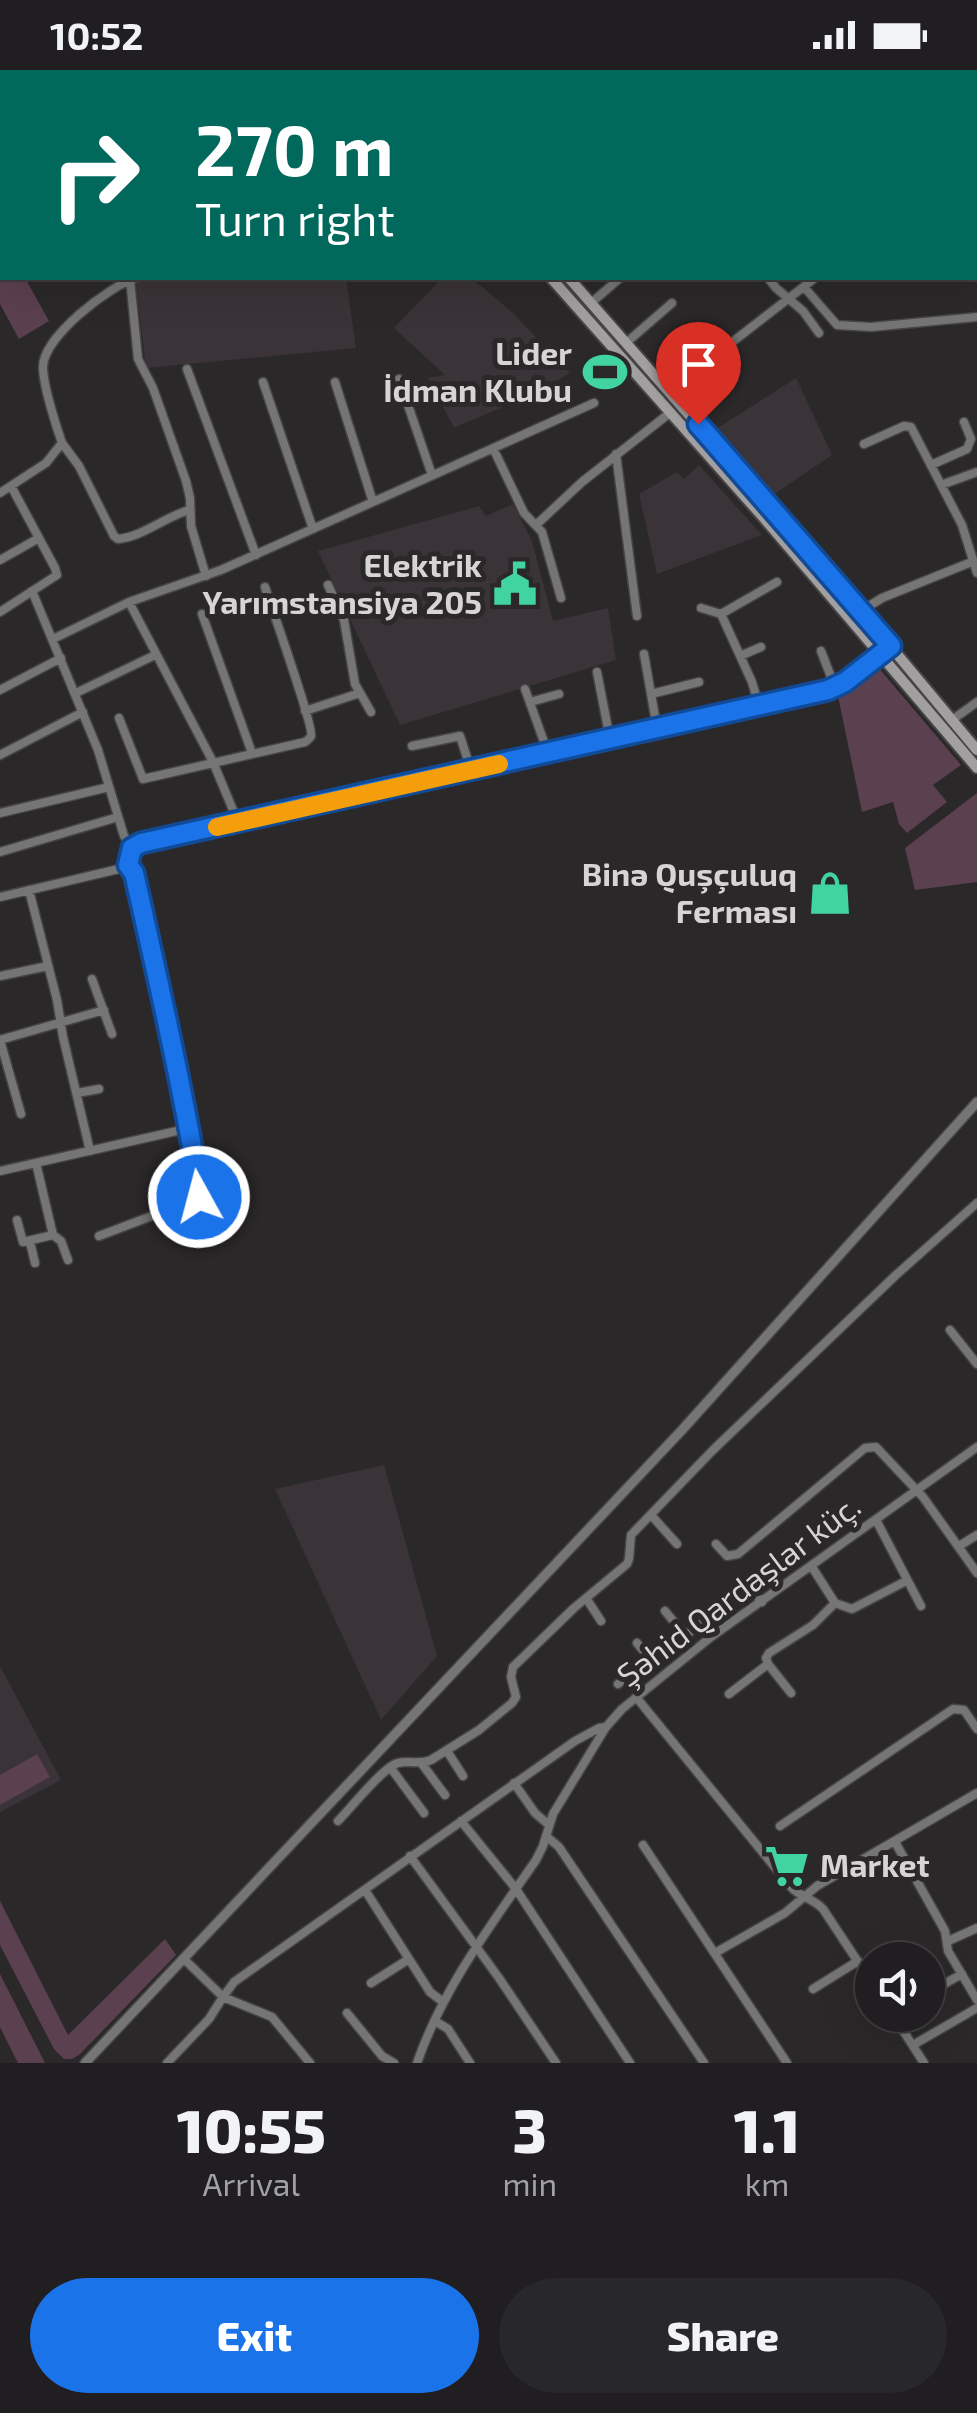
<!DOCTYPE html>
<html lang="en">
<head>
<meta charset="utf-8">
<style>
  :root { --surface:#201e20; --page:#282729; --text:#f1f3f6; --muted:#a2a2a5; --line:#3d3c3e; --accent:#1a73e8 }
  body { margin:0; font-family:"Exo 2",sans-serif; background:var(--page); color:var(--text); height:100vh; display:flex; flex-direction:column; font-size:38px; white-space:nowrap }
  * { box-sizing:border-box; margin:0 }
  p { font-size:32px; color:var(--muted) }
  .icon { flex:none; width:55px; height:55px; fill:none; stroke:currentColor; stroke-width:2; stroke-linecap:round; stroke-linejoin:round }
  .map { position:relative; height:1993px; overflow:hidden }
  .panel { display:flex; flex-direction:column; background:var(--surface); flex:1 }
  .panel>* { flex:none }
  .guide { position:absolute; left:0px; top:0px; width:978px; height:210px; box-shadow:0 10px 40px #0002,0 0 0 2px var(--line); background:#00695c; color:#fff; overflow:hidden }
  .tools { position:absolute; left:855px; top:1872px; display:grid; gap:20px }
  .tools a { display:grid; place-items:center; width:90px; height:90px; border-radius:50%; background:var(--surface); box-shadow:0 10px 40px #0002,0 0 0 2px var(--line); font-size:50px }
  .pin { position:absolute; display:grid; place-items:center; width:85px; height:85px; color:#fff; margin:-102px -42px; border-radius:50% 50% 50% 0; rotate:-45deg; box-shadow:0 0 10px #0007 }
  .pin .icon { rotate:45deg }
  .me { position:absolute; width:110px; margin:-55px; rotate:353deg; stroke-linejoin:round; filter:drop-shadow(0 0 8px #0008) }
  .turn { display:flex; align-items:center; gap:35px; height:210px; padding:0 30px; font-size:45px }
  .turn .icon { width:130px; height:130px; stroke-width:2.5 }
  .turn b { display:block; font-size:70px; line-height:85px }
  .eta { display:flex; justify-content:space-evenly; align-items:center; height:170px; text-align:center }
  .eta b { font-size:60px; font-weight:800; line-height:70px }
  .action { display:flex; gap:20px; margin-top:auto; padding:20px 30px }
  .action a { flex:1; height:115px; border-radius:60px; background:var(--accent); color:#fff; font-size:40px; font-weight:800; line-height:115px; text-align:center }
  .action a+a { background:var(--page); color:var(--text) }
  .status { display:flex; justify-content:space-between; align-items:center; height:70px; padding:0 50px; background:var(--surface); direction:ltr }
  .status svg { height:28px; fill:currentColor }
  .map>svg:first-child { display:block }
</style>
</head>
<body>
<div class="status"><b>10:52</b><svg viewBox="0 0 49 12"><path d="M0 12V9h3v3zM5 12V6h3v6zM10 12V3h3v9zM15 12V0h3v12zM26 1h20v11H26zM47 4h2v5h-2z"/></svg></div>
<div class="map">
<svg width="977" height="1993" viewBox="0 0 977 1993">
  <rect width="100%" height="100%" fill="#2b282a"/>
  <path fill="#3a3337" d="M177 208H346L356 278 146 298 136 212Z
    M442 208H469L485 219 514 244 570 303 535 323 454 358 428 308 445 305 394 258Z
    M796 308 832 385 773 425 716 359Z
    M699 395 762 465 657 504 639 424 677 402 684 409Z
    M513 434 532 471 553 551 608 538 616 590 400 655 318 481 479 436 486 446Z
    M384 1395 437 1586 381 1650 275 1419Z
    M0 1596 61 1710 0 1742Z"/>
  <path fill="#5b404f" d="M2 201V208H25L49 251 19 269 0 234V202Z
    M877 596 961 695 933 715 947 732 907 763 899 754 893 732 862 742 838 626Z
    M977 723V812L915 820 905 778Z
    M37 1684 50 1707 0 1735V1705Z
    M0 1831 68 1965 165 1869 176 1885 79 1985 72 1989H64L54 1979 0 1875Z
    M0 1904 45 1993H18L0 1957Z"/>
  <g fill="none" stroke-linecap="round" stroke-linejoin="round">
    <g stroke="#464445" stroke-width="11">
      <path id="minor" d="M105 0 106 2
        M179 0V2H201
        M421 2 424 0
        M521 2 524 0
        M621 2 624 0
        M820 2 822 0
        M975 81 977 79
        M975 173 977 177
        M768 208 776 218 803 241 819 263
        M130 209 138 289 153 318 186 411 190 428 191 456 206 506
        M804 217 837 255 871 257 977 247
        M591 233 620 208
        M626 273 672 233
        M187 299 256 485
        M399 309 432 405
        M263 312 313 459
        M335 312 373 432
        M669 321 815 208
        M62 373 79 396 114 466 118 469C142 467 165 447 189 440
        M864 374 904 356 911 357 962 455 977 503
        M493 378 524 443 542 462 561 528
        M616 384 637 546
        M931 395 967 379 971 369 964 352
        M941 415 977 402
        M0 423 46 393 62 373C56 356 43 315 43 297 43 267 109 216 136 208
        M536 455 582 412 671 342
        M0 490 39 468
        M328 515 344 550 355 614 371 642
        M32 521 98 680 124 766 132 777
        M129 532 213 692 238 752
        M701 538 721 544
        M861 541 882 528 974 491
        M0 542 57 505 55 498 11 416
        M202 544 252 683
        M53 569 129 532 221 500 594 333
        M821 581 835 617
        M644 584 657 658
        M740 586 761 577
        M597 602 610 669
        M525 619 548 683
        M0 620 61 588
        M76 623 155 585
        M651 624 699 612
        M530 632 559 624
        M759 636 752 612 721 544 777 512
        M305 641 360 623
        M119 648 143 709 305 672C307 670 310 669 311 666 314 657 271 536 265 517
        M952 650 977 632
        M412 676 460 666 471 700
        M0 685 83 642
        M0 743 109 717
        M0 782 118 747
        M29 820 57 930 63 967 90 1081
        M0 827 123 798 128 795 132 777 141 773 828 620 845 612 881 584
        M0 906 48 896
        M92 909 112 964
        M0 970 104 940
        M0 970 21 1044
        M77 1023 99 1019
        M0 1101 190 1058
        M17 1150 23 1172 53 1165 36 1093
        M53 1165 61 1171 68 1190
        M99 1166 194 1130 199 1127 200 1122 175 986 134 803 128 795
        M30 1172 35 1193
        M950 1260 977 1294
        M651 1445 677 1474
        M876 1450 921 1536
        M716 1474 727 1486 738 1484 865 1378 876 1377 923 1427 977 1503
        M959 1476 977 1465
        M586 1528 601 1551
        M835 1533 852 1539 906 1511
        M665 1541 685 1565
        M637 1573 651 1590
        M768 1594 791 1623
        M618 1614 744 1523 754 1524 762 1532
        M729 1624 768 1594 766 1588 769 1583 813 1555 835 1533 812 1497
        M636 1627 791 1817C800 1827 814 1829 823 1839L872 1913
        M447 1681 463 1706
        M422 1694 445 1725
        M390 1697 424 1743
        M514 1713 535 1743 549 1755
        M338 1751C350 1739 384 1696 398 1693 410 1690 419 1695 431 1690L479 1660 512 1633 516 1627 511 1607 513 1597 574 1538 627 1494 629 1489 631 1465 713 1380 896 1205 977 1133
        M461 1751 516 1819 630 1993
        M780 1756 953 1639 964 1640 977 1659
        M546 1766 559 1777 704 1993
        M895 1772 945 1861 948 1881 977 1930
        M643 1775 787 1993
        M410 1786 499 1908 556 1993
        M365 1820 430 1922 443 1932
        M948 1871 977 1858
        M715 1883 785 1843 817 1816 977 1723
        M184 1889 223 1927 234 1912 575 1671 599 1658 606 1657
        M371 1913 409 1889
        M813 1919 858 1891
        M928 1923 962 1904
        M347 1943 382 1986 394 1993
        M893 1945 924 1993
        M435 1951 448 1959 470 1993
        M913 1975 977 1938
        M167 1993 209 1949 223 1927 272 1947 310 1993
        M417 1993C443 1918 491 1855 536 1790L543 1776 553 1744 606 1657 622 1639 711 1567 977 1377"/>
    </g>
    <g stroke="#464445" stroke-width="12">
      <path id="tertiary" d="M85 1993 682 1360 977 1032"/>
    </g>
    <g stroke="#464445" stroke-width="14">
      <path id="secondary" d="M368 0 371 2
        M385 0 388 2
        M551 208 763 447 977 698
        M569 208 861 541 977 680"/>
    </g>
    <use href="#minor" stroke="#767575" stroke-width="8"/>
    <use href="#tertiary" stroke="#767575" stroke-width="9"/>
    <use href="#secondary" stroke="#a29fa1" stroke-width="10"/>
  </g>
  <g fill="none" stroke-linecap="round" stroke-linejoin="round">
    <g stroke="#114b97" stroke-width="25">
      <path id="route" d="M199 1127 200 1122C182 1015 158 909 134 803L128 795 132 778 141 773 828 620 845 612 891 576 698 354"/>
    </g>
    <use href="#route" stroke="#1a73e8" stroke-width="18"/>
    <path stroke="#f59e0b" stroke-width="18" d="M217 757 499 694"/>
  </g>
  <defs>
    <g id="stadium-bare" transform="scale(3.45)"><path d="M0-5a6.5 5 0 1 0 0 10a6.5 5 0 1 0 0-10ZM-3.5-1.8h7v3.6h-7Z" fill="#42d4a0" stroke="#2b282a" stroke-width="2.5" paint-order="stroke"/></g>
    <g id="civic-bare" transform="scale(3.45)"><path d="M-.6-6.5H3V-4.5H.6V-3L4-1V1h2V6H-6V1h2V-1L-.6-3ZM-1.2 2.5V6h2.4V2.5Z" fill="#42d4a0" stroke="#2b282a" stroke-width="2.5" paint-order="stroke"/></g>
    <g id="shop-bare" transform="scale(3.45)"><path d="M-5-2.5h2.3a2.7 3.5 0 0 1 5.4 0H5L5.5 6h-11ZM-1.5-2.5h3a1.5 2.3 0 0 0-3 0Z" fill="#42d4a0" stroke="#2b282a" stroke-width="2.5" paint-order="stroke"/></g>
    <g id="supermarket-bare" transform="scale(3.45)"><path d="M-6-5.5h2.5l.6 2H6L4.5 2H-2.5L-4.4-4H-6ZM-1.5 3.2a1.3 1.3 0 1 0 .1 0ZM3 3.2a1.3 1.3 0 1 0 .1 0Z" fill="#42d4a0" stroke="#2b282a" stroke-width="2.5" paint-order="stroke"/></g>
  </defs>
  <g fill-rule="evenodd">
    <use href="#stadium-bare" x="605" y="302"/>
    <use href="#civic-bare" x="515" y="514"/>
    <use href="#shop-bare" x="830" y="823"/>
    <use href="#supermarket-bare" x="787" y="1796"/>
  </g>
  <g text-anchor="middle" stroke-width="10" stroke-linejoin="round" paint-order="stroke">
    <g font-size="32" font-weight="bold" fill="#d6d4d5" stroke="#2b282a" text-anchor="end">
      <text x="572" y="295">Lider<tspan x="572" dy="37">İdman Klubu</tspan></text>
      <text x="482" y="507">Elektrik<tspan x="482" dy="37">Yarımstansiya 205</tspan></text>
      <text x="797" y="816">Binə Quşçuluq<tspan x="797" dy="37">Ferması</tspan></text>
      <text x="820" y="1807" text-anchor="start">Market</text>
    </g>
    <g font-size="32" fill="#d6d4d5" stroke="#2b282a">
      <text transform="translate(739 1521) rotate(-37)" y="11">Şəhid Qardaşlar küç.</text>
    </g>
  </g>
</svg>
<div class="tools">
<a><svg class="icon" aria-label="sound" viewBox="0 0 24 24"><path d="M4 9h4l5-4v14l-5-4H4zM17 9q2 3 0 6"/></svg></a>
</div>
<div class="pin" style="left:698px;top:354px;background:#d93025"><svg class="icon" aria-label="arrive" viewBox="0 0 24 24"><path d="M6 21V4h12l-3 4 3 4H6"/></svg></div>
<svg class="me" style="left:199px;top:1127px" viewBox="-20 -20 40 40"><circle r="17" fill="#1a73e8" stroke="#fff" stroke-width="3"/><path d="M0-11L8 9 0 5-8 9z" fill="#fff"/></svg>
<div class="guide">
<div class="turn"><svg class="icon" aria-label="right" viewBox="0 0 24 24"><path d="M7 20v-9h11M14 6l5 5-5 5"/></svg><div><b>270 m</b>Turn right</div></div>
</div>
</div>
<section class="panel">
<div class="eta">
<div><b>10:55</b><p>Arrival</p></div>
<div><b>3</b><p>min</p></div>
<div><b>1.1</b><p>km</p></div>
</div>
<div class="action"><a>Exit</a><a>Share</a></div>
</section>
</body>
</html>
